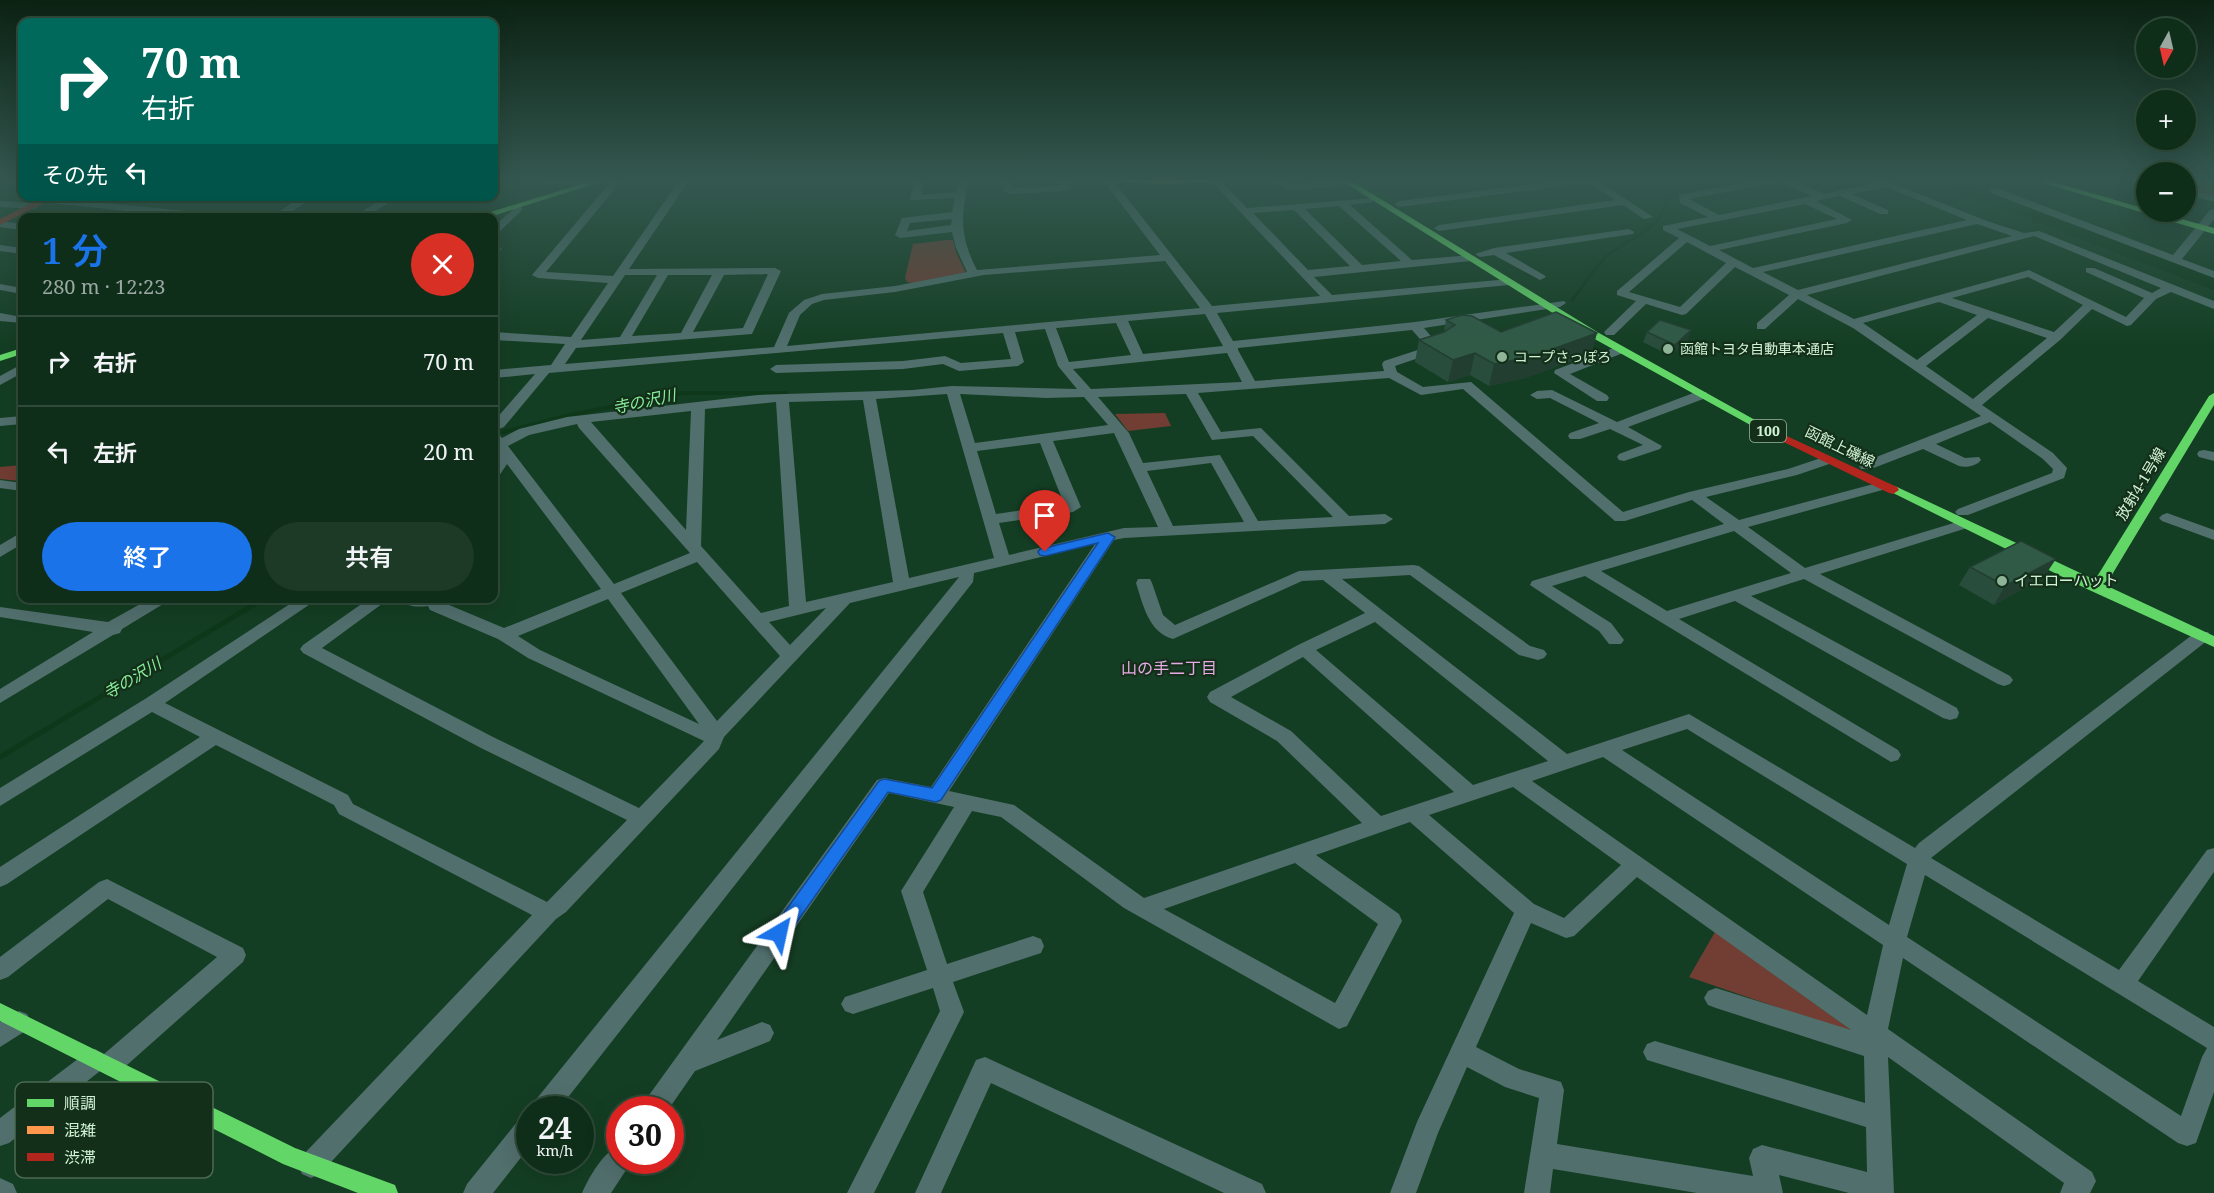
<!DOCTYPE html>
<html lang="ja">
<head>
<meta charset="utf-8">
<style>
  :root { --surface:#0f2e1a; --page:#1d3a27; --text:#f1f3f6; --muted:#9ba8a2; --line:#2f4a39; --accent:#1a73e8 }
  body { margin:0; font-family:"Noto Serif","Noto Sans JP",serif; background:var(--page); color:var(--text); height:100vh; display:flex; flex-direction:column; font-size:22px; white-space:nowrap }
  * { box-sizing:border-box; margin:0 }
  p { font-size:20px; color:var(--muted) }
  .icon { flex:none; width:33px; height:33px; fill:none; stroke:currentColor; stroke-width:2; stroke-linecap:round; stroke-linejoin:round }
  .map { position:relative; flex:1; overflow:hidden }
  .side { position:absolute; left:18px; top:213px; width:480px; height:390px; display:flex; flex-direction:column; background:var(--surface); border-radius:12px; box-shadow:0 6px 24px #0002,0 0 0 2px var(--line) }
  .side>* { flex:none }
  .banner { position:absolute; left:18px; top:18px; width:480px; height:183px; border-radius:12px; box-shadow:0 6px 24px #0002,0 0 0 2px var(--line); background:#00695c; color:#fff; overflow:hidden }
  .needle { width:39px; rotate:188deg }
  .tools { position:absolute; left:2136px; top:18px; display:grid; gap:12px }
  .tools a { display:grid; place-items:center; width:60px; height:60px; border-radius:50%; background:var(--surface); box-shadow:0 6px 24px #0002,0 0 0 2px var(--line); font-size:30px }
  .speed { position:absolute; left:516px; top:1096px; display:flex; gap:12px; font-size:30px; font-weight:700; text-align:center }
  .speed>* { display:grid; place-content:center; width:78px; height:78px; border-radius:50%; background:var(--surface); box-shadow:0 6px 24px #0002,0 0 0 2px var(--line); line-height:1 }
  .speed small { font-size:15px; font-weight:400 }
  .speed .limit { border:9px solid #d22; background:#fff; color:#111 }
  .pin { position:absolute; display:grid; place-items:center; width:51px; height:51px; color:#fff; margin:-62px -26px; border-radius:50% 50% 50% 0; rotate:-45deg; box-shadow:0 0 6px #0007 }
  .pin .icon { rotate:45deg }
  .me { position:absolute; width:66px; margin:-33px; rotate:36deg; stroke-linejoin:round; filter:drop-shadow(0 0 4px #0008) }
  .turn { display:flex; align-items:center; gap:21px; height:126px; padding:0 24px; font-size:27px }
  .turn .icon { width:78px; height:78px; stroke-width:2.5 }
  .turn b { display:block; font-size:42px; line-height:51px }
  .then { display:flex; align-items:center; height:57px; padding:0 24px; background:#0003; gap:12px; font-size:22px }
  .round { display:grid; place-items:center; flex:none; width:63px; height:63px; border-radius:32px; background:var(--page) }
  .summary { display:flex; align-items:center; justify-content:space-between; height:102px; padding:0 24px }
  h1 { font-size:36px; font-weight:600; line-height:45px; color:var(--accent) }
  .cta { display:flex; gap:12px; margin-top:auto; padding:12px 24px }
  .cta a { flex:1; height:69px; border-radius:36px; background:var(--accent); color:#fff; font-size:24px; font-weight:600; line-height:69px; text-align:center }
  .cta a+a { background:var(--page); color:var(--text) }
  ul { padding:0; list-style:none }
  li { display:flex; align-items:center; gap:18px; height:90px; padding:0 24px; border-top:2px solid var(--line) }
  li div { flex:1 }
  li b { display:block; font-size:22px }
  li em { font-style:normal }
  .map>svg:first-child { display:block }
</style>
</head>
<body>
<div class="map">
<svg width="2214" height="1193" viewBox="0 0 2214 1193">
  <rect width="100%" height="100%" fill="#143e23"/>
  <path fill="#723d33" d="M2186 179H2214V197L2186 190Z
    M947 240H953L956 252 966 273 914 283 907 282 905 278 913 244Z
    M1165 413 1171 426 1128 431 1115 414Z
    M22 465V480L20 481 0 479V467Z
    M1715 932 1858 1035 1689 977Z"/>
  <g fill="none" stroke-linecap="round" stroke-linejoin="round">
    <path stroke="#0e3819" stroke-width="3" d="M1572 300C1583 287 1592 271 1604 259 1627 236 1668 232 1665 194L1720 179"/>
    <path stroke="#0e3819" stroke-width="4" d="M503 432 570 415 682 393H786"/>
    <path stroke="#0e3819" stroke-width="5" d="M0 757 265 598"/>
    <path fill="#0e3819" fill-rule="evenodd" d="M1932 179H1955L2214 277V290L1934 183Z"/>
    <path fill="#516f6d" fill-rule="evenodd" d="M529 179H566L584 183 579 186 534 182Z
      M613 179H623L546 272 613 276 680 179H690L629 269 775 268 781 271 752 334 576 348 565 364 774 347 789 313 804 300 822 294 895 286 967 272 956 248 952 232 900 238 895 235 902 218 952 212 955 198 911 200 910 198 915 179H925L921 195 956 192 959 179H969C961 216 959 235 977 270L1160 255 1106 184 1105 179H1115L1116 184 1212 306 1320 296 1210 180 1219 179 1247 208 1373 198V202L1350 205 1412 260 1471 255 1477 258 1471 261 1314 277 1332 295 1509 279 1515 282 1509 285 1217 313 1233 341 1415 322 1564 301 1566 303 1560 307 1424 328 1441 348 1439 351 1395 366 1397 372 1423 387 1471 382 1623 512 1689 492 1788 469 1827 456 1832 457 1834 460 1832 463 1797 475 1706 497 1739 520 1881 482 1886 483 1888 486 1886 489 1748 527 1805 568 1957 522H1967L1970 525 1967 528 1820 574 2010 676 2013 680 2010 684 2004 686 1998 684 1804 579 1751 596 1957 708 1959 713 1957 718 1950 720 1943 718 1735 601 1679 619 1898 750 1901 755 1898 760 1891 762 1585 576 1552 586 1611 623 1624 640 1621 644H1609L1599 631 1530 585 1532 581 1724 524 1692 500 1625 521H1615L1463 389 1421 395 1389 378 1198 393 1221 432 1261 428 1349 516 1385 514 1393 519 1385 524 1124 538 1114 540 949 791 1014 805 1144 898 1362 823 1277 741 1210 702 1207 697 1210 692 1298 645 1365 613 1323 580 1302 581 1173 639C1148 632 1143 604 1136 583L1138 579H1150L1152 583 1163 615 1175 625 1299 571 1413 565 1419 566 1530 646 1544 650 1547 654 1544 658 1538 660 1519 655 1410 575 1342 579 1567 754 1689 714 1915 848 1919 843 2196 632H2208L2211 636 2208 640 1931 858 2119 970 2207 850 2214 848V872L2138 981 2214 1027V1092L2196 1143 2187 1146 2178 1143 1903 958 1888 1029 2092 1172 2096 1181 2090 1193H2060L2064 1183 1888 1057 1894 1193H1849L1779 1175 1783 1193H1697L1553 1169 1550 1193H1524L1539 1098 1505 1087 1467 1067 1438 1133 1416 1193H1390L1417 1122 1514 913 1410 822 1316 855 1399 914 1402 921 1347 1026 1339 1029 1124 908 1001 817 972 811 923 892 947 964 1033 936 1041 939 1044 946 1041 953 953 982 964 1012 874 1193H847L940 1011 933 988 853 1014 845 1011 841 1004 845 997 927 970 901 891 954 807 889 793 717 1040 762 1022 770 1025 774 1033 770 1041 695 1071 668 1110H641L644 1102 877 780 884 778 931 787 1095 544 974 573 973 582 558 1110H531L534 1102 959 577 850 603 724 737 719 749 566 912 556 919 320 1174 311 1178 302 1174 298 1165 302 1156 532 915 339 814 334 805 216 745 7 884 0 887V867L200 737 152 712 0 806V788L145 699 299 598H319L165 703 348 795 353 804 547 902 627 820 479 747 303 653 300 649 303 645 370 598H390L322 648 493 737 639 808 704 741 528 658 498 639 430 610 428 606C418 607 407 608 401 598H439L442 602 504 628 601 589 507 464 499 476 494 477V463L500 454 494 446V433L499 434 502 438 519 429 567 417 758 395 913 390 952 386 1077 389 1058 366 1045 329 1015 332 1024 362 1018 366 959 371 943 364 903 369 776 373 770 369 776 365 903 361 945 356 961 363 1011 359 1003 333 549 373 504 427 494 431V421L535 374 494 378V370L551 365 565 344 494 340V332L571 337 608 283 538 278 532 275ZM1339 206 1401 261 1362 265 1305 209ZM1294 210 1350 266 1308 270 1253 213ZM952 219 951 225 907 231 910 223ZM1165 261 1200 308 787 346 800 315 812 304 824 300 895 292 984 275ZM768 274 743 328 693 332 724 275ZM625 275H657L620 337 581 340ZM668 275H712L681 333 632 336ZM1205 314 1223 346 1143 354 1128 321ZM1116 323 1131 355 1069 362 1056 328ZM1412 330 1427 347 1384 361 1382 364 1384 371 1255 381 1238 350V348ZM1227 353 1242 382 1091 389 1073 369ZM947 394 994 558 909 578 876 399ZM960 394 1046 398 1084 397 1108 425 975 443ZM1186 394 1212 440 1253 436 1333 517 1258 521 1220 455 1143 463 1129 433 1098 397ZM863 400 893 582 806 602 789 402ZM776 402 789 606 761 613 701 546 705 409ZM691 411 686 530 591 422ZM577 424 579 428 690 553 614 584 508 446 529 435ZM1114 433 1158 527 1124 528 1009 555 999 523 1073 512 1081 507 1053 441ZM1040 443 1064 504 996 514 977 451ZM1211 463 1244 522 1173 526 1147 471ZM1734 531 1791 573 1667 611 1601 571ZM697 562 780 656 717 721 621 593ZM608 599 699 724 540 650 518 636ZM826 608 790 645 769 622ZM1375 622 1548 761 1473 785 1316 650ZM1303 657 1454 792 1381 816 1291 731 1231 697ZM1687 729 1907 864 1889 925 1622 750ZM1603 757 1883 945 1867 1015 1532 781ZM1513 787 1621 865 1564 918 1534 904 1429 815ZM1295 863 1378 924 1335 1003 1164 909ZM1925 875 2207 1048 2202 1057 2181 1116 1907 937ZM1637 877 1851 1030 1716 988 1708 991 1704 998 1708 1005 1716 1008 1864 1056 1865 1103 1655 1041 1647 1044 1643 1052 1647 1060 1866 1127 1867 1172 1762 1145 1753 1149 1749 1158 1753 1176 1557 1144 1564 1090 1561 1082 1519 1069 1476 1047 1531 923 1566 938 1574 936Z
      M1002 179H1012L1013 188 1060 185 1059 179H1069L1071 188 1066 191 1009 194 1004 191Z
      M1264 179H1278L1291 184 1341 180 1346 183 1341 186 1290 190Z
      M1573 179H1601L1598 181 1653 217 1644 219 1623 205 1439 231 1434 228 1439 225 1615 200 1588 183 1399 207 1394 204 1399 201Z
      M1764 179H1790L1824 194 1876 183V179H1882L1987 221 2024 233 2039 231 2214 301V309L2171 292 2156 299 2131 325 2127 326 2092 309 2060 340 1982 405 2053 453 2067 468 2064 478 1968 515H1958L1955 512 1958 509 2052 473 2053 469 2043 459 1990 422 1936 444 1965 458 1979 457 1981 460C1977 466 1966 468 1959 466L1923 449 1871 469H1861L1859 466 1861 463 1981 416 1853 328 1798 299 1765 329H1757V323L1789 295 1735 267 1686 314 1682 315 1646 304 1614 335H1606L1604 332 1636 301 1617 295V291L1679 238 1663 230V226L1708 217 1680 203 1679 195ZM1779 182 1812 196 1719 215 1689 199ZM1886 187 1967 220 1753 268 1719 250 1847 223 1852 220 1816 201 1840 196 1880 214H1888V210L1852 194ZM1805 204 1837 219 1710 246 1677 229ZM1977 224 2012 236 1798 290 1763 272ZM2034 236 2161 288 2152 293 2094 268H2086V272L2144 298 2126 317 2029 270 1854 319 1807 295ZM1687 242 1726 263 1680 307 1629 292ZM2028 277 2083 305 2054 332 1952 298ZM1939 302 1977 315 1917 360 1863 323ZM1988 318 2047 338 1973 399 1926 366Z
      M2135 179H2146V184Z
      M2186 188 2214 196V202L2186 194Z
      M1991 189H1999L2173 255 2210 210 2214 209V219L2182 259 2214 271V278L1991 193Z
      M302 196H315L283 218H270Z
      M387 196H400L364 218H351Z
      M46 197 226 215 231 218H190L42 202 41 200Z
      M0 201 34 203 39 206 34 209 0 207Z
      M518 205 522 206V210L498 233 494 234V226Z
      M0 221 22 224V230L0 227Z
      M1629 229 1634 232 1633 234 1506 253 1544 275 1546 277 1540 280 1494 255 1480 257 1475 254 1494 248Z
      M0 245 22 248V254L0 251Z
      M494 246 502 249 494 256Z
      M0 284 22 288V294L0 290Z
      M0 313 22 317V323L0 321Z
      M1619 346 1625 350 1623 353 1570 374 1607 395 1609 398 1607 401H1597L1554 373 1555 370Z
      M22 364V373L0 385V376Z
      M1552 390 1617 422 1696 392H1706L1708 395 1706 398 1628 427 1662 446 1660 449 1624 461 1619 460 1617 457 1619 454 1643 445 1610 429 1580 439H1570L1568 436 1570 433 1599 423 1550 398 1537 399 1530 395 1537 391Z
      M22 416V424L0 426V418Z
      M2204 450 2214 452V461L2199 457 2197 454 2199 451Z
      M0 480 22 483V491L0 488Z
      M2167 513 2214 530V540L2162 521 2159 518 2162 515Z
      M22 532V544L0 557V545Z
      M151 598H173L122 629 120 633 113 635 0 703V689L93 632 0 617V607L108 622Z
      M107 879 243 948 246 955 243 962 118 1073 109 1076 100 1071 9 1143 0 1146V1118L87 1052 95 1049 104 1054 217 957 108 899 8 977 0 980V957L99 882Z
      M19 1011 27 1014 31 1022 27 1030 0 1047V1022Z
      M985 1057 1262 1184 1266 1193H1224L991 1083 941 1193H915L976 1060Z
      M530 1114V1146L493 1193H463L467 1184 521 1117Z
      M620 1145V1161H632L611 1193H582C589 1177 603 1152 620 1145Z
      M0 1178 13 1184 17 1193H0Z"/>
    <path fill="#63d668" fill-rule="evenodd" d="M598 179H610L486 218H471Z
      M1339 179H1348L1599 333 1773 430 1767 433 1763 432 1591 337Z
      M2030 179H2043L2146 209V212H2156L2214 228V234Z
      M22 348V354L0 361V355Z
      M2214 393V405L2110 578 2103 584 2214 636V647L2087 589 1887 490 1893 486 1897 487 2093 579 2098 575 2209 396Z
      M0 1003 295 1148 395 1185 398 1193H358L283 1164 0 1021Z"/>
    <path fill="#ff974d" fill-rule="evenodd" d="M1107 179H1227L1223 181 1163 184 1111 181Z"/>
    <path fill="#b3261e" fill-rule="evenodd" d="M46 196H58L0 225V219Z
      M1767 427 1897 487 1899 490 1893 494 1889 493 1763 432 1761 430Z"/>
  </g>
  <path fill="#294d3c" d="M1431 179H1498L1496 186 1458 191 1454 188 1445 189Z
    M1446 320 1501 332 1597 333 1591 354 1525 378 1489 386 1470 375 1448 382 1415 362 1419 340 1444 332Z
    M1691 330 1688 340 1671 356 1643 342 1647 332Z
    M1970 567 2044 577 1994 605 1959 585Z"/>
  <path fill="#223e31" d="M1447 179H1456L1454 188 1445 189Z
    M1461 179H1498L1496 186 1458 191Z
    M1691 330 1688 340 1671 356 1675 345Z
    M1597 333 1591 354 1525 378 1489 386 1494 364Z
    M1475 353 1470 375 1448 382 1453 360Z
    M2056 559 2044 577 1994 605 2005 586Z"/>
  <path fill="#305946" stroke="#223e31" stroke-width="1.5" d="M1556 312 1597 333 1531 357 1494 364 1475 353 1453 360 1419 340 1444 332 1455 325 1446 320 1462 315 1472 316 1501 332Z
    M1660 320 1691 330 1675 345 1647 332Z
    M2021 541 2056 559 2005 586 1970 567Z"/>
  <linearGradient id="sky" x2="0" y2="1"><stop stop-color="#0b2213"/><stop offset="0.52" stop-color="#345850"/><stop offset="1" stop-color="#345850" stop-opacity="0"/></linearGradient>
  <rect width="2214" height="346" fill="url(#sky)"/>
  <path fill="#1a73e8" stroke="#114b97" stroke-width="1.5" d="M1108 533 1115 537 941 800 936 802 888 792 785 939 779 941 773 939 770 933 773 928 879 781 884 779 932 788 1098 543 1045 556 1040 555 1038 552 1040 549Z"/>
  <g fill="#8fb497" stroke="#132f19" stroke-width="2">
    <circle cx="1668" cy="349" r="6"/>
    <circle cx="1502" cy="357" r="6"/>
    <circle cx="2002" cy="581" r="6"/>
  </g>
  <g text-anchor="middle" stroke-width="4.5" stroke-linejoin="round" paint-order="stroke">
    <g font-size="14" fill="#d1f3d5" stroke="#132f19" text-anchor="start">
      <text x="1680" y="354">函館トヨタ自動車本通店</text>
      <text x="1514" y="362">コープさっぽろ</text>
    </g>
    <rect fill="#132f19" stroke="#98b89d" stroke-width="1.5" x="1750" y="420" width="36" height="22" rx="4.5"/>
    <g font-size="14" font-weight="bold" fill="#d1f3d5">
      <text x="1768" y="436">100</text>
    </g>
    <g font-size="15" fill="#d1f3d5" stroke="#132f19">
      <text transform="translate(1840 447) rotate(26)" y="5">函館上磯線</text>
      <text transform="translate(2141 484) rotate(-59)" y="5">放射4-1号線</text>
    </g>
    <g font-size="15" fill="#d1f3d5" stroke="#132f19" text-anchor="start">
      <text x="2014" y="586">イエローハット</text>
    </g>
    <g font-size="16" font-style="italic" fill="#89ee9b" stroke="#132f19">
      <text transform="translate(644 401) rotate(-12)" y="6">寺の沢川</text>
      <text transform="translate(132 678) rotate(-31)" y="6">寺の沢川</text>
    </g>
    <g font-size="16" fill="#e6abe3" stroke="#132f19">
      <text x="1169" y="674">山の手二丁目</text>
    </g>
  </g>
  <rect x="15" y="1082" width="198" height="96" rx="9" fill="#132f19" stroke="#4c6a51" stroke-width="1.5"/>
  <rect x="27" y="1099" width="27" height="8" fill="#63d668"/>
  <rect x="27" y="1126" width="27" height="8" fill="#ff974d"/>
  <rect x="27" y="1153" width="27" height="8" fill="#b3261e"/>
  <g font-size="16" fill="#d1f3d5">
    <text x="64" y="1109">順調</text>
    <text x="64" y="1136">混雑</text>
    <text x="64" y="1163">渋滞</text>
  </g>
</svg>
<div class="tools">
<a><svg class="needle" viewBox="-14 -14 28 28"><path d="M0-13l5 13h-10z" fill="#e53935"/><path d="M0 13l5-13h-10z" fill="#9ba8a2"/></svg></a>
<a>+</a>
<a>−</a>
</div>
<div class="speed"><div>24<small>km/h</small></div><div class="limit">30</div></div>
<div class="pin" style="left:1045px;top:552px;background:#d93025"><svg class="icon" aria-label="arrive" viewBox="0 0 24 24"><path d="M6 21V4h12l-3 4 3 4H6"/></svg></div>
<svg class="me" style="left:779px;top:933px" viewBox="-20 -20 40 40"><path d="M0-17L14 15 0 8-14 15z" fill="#1a73e8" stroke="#fff" stroke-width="4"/></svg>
<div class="banner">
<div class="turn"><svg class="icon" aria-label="right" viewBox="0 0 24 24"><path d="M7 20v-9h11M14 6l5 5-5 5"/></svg><div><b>70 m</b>右折</div></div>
<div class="then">その先<svg class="icon" aria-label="left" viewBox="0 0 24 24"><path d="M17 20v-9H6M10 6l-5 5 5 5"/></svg></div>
</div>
<section class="side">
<div class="summary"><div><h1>1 分</h1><p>280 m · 12:23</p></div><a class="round" style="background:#d93025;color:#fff"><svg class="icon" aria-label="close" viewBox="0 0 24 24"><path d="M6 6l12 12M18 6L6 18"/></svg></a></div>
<ul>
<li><svg class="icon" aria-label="right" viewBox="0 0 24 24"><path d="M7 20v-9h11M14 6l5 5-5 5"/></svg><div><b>右折</b></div><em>70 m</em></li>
<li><svg class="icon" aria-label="left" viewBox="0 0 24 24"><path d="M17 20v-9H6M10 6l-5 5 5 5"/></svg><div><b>左折</b></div><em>20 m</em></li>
</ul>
<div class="cta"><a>終了</a><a>共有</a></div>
</section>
</div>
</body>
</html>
